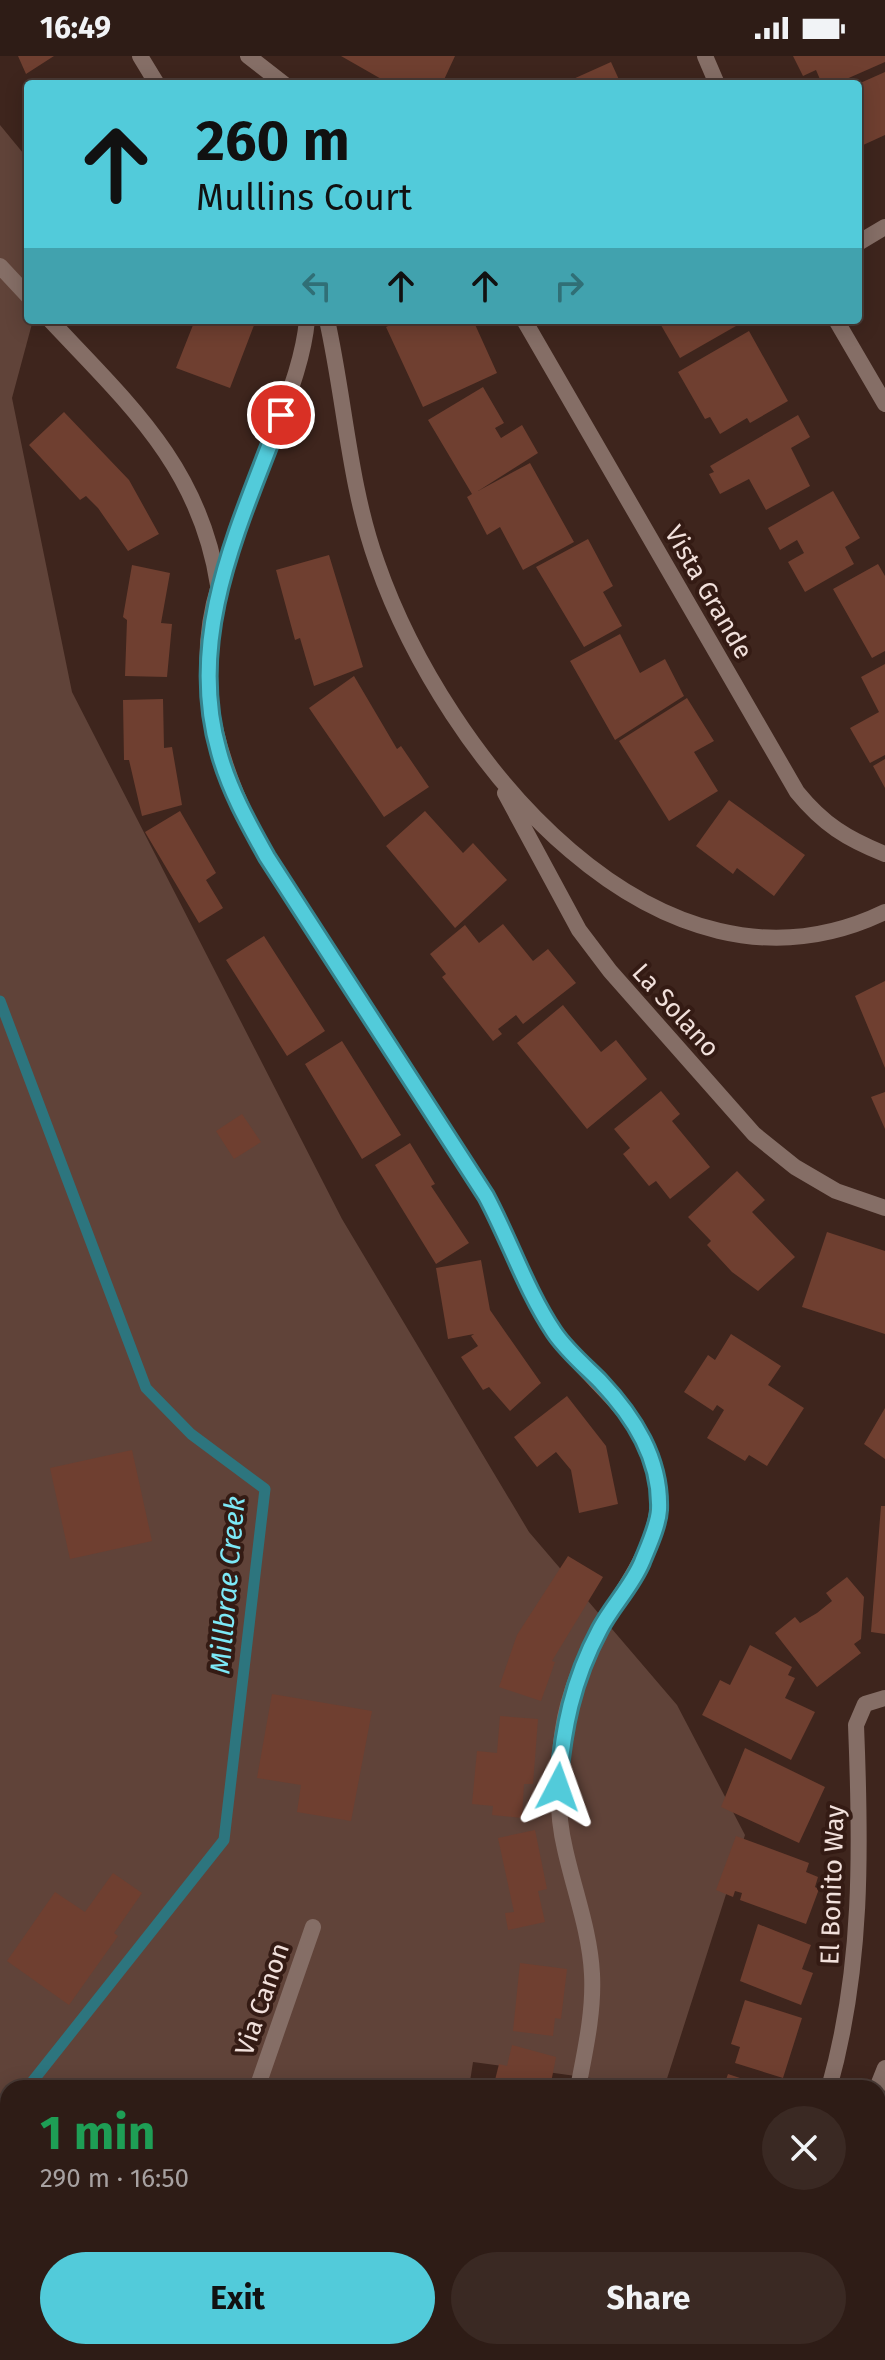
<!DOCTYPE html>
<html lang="en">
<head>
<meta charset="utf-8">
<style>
  :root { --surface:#2e1c16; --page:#3a2923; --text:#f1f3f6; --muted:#a7a1a1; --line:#493a35; --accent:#52cbda }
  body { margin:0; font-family:"Fira Sans",sans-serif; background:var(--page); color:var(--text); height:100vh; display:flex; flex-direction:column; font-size:30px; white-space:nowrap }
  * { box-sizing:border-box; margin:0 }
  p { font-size:26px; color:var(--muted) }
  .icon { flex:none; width:44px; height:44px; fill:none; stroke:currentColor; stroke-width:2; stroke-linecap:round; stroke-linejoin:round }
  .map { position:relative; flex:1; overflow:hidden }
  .panel { position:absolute; left:0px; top:2024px; width:886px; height:280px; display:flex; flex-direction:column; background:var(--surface); border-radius:24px 24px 0 0; box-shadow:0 4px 20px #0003,0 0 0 2px var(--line) }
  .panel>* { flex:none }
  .hud { position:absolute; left:24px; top:24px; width:838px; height:244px; border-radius:8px; box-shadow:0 4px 20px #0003,0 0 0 2px var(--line); background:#52cbda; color:#111; overflow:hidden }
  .pin { position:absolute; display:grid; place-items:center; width:68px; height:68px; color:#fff; margin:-34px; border:4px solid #fff; border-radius:50%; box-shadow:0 2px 8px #0007 }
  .me { position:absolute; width:88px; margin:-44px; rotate:4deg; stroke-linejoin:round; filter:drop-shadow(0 0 6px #0008) }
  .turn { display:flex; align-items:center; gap:28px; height:168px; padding:0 40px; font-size:36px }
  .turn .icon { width:104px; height:104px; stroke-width:2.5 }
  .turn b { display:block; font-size:56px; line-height:68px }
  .lanes { display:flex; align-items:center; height:76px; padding:0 40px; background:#0003; justify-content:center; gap:40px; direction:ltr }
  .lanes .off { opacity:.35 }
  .round { display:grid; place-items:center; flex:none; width:84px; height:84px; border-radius:42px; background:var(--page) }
  .headline { display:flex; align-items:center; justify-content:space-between; height:136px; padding:0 40px }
  h1 { font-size:48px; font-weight:700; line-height:60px; color:#1e9e55 }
  .cta { display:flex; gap:16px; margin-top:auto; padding:16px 40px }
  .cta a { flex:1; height:92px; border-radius:48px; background:var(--accent); color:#111; font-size:32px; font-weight:700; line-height:92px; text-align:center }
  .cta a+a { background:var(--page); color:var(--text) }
  .status { display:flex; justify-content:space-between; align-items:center; height:56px; padding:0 40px; background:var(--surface); direction:ltr }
  .status svg { height:22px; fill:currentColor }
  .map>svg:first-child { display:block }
</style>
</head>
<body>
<div class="status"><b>16:49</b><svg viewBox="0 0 49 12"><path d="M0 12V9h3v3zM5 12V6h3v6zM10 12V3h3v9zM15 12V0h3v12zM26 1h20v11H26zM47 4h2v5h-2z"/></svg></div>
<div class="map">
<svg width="885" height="2304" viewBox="0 0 885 2304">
  <rect width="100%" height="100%" fill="#3e251d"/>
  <path fill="#604339" d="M0 69 28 103V264H33L12 342 72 636 342 1163 529 1476 677 1649 745 1779 664 2032 473 2006 469 2032H8V2296H435L434 2304H0Z"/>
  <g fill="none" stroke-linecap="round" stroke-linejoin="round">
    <path stroke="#2d757e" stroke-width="11" d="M0 945 146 1332 191 1378 265 1433 224 1784 32 2026 34 2032
      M115 2296 116 2304"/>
  </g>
  <path fill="#6f3f30" d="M18 0H54L26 18Z
    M341 0H455L442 28H408L395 22 390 28Z
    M793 0H885V6L835 28H822L816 14 803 20Z
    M611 6 621 28H562Z
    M885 16V79L861 90 864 97 858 99V28Z
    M187 264H256L230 332 176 312 193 269Z
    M401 264H473L497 317 423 351 386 271Z
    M658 264H742L743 266 680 302Z
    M749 275 788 345 750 367 747 362 720 378 710 361 705 363 678 316Z
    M483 331 504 367 495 372 501 382 522 369 538 397 478 435 530 407 574 486 523 514 500 471 487 479 467 441 472 438 428 364Z
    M64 356 129 424 159 478 128 495 98 452 86 440 80 444 29 389Z
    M798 359 810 381 791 392 810 430 766 454 749 423 720 438 709 418 714 416 710 410Z
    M833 435 860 482 845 491 854 508 805 536 788 506 804 497 797 484 780 494 768 472Z
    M588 483 613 530 603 536 622 570 584 591 536 511Z
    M329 499 363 611 314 630 300 582 295 584 276 514Z
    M878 508 885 520V595L872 602 833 533Z
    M132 509 170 517 161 567 172 568 167 621 125 620 127 564 123 561Z
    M620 578 640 617 665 603 684 640 615 684 570 605Z
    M885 608V699L870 707 850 672 879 656 861 621Z
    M354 620 397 693 401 690 429 731 384 761 309 652Z
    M687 642 714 685 694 696 718 735 669 765 619 685Z
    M163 643 164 692 172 691 182 749 142 760 129 704H124L123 644Z
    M885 703V732L873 710Z
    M729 744 805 799 774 840 737 812 733 818 696 790Z
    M180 755 216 817 206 824 223 852 199 867 145 776Z
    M425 755 463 797 473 787 507 824 455 872 386 790Z
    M503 868 533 905 548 893 576 927 523 968 516 959 498 973 502 978 493 985 442 921 446 918 430 898 465 869 479 887Z
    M264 880 325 975 287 1000 226 904Z
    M885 925V1012L855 940Z
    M563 949 601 996 616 984 647 1023 587 1073 517 987Z
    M342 985 401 1079 362 1103 305 1008Z
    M661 1035 680 1058 672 1065 710 1111 670 1143 656 1125 649 1130 623 1098 630 1092 614 1073Z
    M885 1036V1073L871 1041Z
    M242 1058 261 1086 234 1103 216 1075Z
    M410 1087 435 1128 431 1130 469 1187 436 1208 375 1109Z
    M737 1115 765 1144 752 1156 795 1201 758 1235 732 1216 707 1189 711 1185 688 1161Z
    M827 1176 885 1195V1278L802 1251Z
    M481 1204 490 1254 541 1327 510 1355 489 1331 483 1334 461 1301 478 1290 471 1280 474 1278 448 1283 436 1212Z
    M731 1278 781 1310 768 1329 804 1352 767 1410 749 1399 745 1405 707 1382 724 1354 717 1349 713 1355 684 1336 708 1299 715 1304Z
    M567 1340 606 1390 618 1448 579 1457 571 1414 556 1396 537 1411 514 1381Z
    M885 1352V1403L864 1388Z
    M132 1394 152 1485 70 1503 50 1412Z
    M881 1450H885V1578L871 1576Z
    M568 1500 603 1521 552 1605 555 1606 541 1645 499 1631 517 1579Z
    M847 1521 864 1541 861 1583 854 1588 861 1597 817 1631 775 1577 795 1561 800 1567 817 1557 832 1545 826 1537Z
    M750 1589 792 1611 788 1619 795 1622 785 1642 815 1656 791 1704 702 1659 720 1624 730 1629Z
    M272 1638 372 1655 351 1765 297 1756 301 1729 257 1722Z
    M500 1660 538 1663 533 1728H524L522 1762 492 1759 493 1750 472 1748 477 1695 497 1697Z
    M745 1692 825 1731 799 1787 721 1751Z
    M535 1774 547 1833 538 1835 545 1866 508 1874 505 1857 514 1856 498 1782Z
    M736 1780 809 1807 806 1816 818 1821 815 1831 819 1833 806 1868 740 1844 742 1837 735 1835 733 1841 716 1834Z
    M113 1817 142 1837 114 1877 118 1880 69 1949 7 1905 55 1836 85 1856Z
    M758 1868 811 1889 802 1913 813 1917 801 1949 740 1925Z
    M520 1907 567 1913 561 1963 555 1962 553 1980 513 1975Z
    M745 1944 802 1962 783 2022 735 2007 740 1991 731 1988Z
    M512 1989 556 2001 550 2032H493L499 2008 507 2010Z
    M728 2018 767 2031V2032H723Z
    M878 2166 885 2169V2225L878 2222Z
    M878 2227 885 2230V2304L860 2296H878Z
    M494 2296H549L550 2304H499Z
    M648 2296H680L677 2304H655Z
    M819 2296H829L850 2304H816Z"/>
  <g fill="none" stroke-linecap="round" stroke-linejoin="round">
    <path stroke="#856e66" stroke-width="16" d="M140 0 157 28
      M248 0 284 28
      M858 187 885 171
      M0 210 28 240
      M50 264C128 347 200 411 218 529
      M307 264C303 308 284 350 269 392 252 437 233 482 219 529 189 624 221 718 267 801L486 1140C510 1185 526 1233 554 1275 585 1324 637 1351 654 1410 672 1472 630 1521 601 1571 584 1600 568 1639 563 1673 557 1711 556 1756 565 1793 574 1834 590 1876 592 1918 594 1956 585 1995 578 2032
      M327 264C345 345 349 429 377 507 444 699 657 966 885 856
      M524 264 797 736C823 768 847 783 885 798
      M505 737 579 874 610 915 754 1078 795 1111 836 1135 885 1152
      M257 2032 313 1871
      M829 2032C863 1912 861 1792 856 1669L865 1648 885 1642
      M877 2032 885 2012
      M258 2296 260 2304
      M595 2296 602 2304
      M737 2304 741 2296"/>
    <path stroke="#856e66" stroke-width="16" d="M705 0 717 28
      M836 264 885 348"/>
  </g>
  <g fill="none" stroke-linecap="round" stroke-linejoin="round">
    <g stroke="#35848e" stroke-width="20">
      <path id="route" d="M281 359C241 467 185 578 219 696 229 733 248 767 267 801L486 1140C510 1185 526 1234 554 1276 566 1294 585 1310 600 1325 634 1361 661 1403 659 1454 658 1470 648 1491 642 1506 632 1530 612 1550 600 1573 572 1625 563 1673 558 1731"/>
    </g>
    <use href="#route" stroke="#52cbda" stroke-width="14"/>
  </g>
  <g text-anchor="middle" stroke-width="8" stroke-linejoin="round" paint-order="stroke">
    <g font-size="26" fill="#f1e0db" stroke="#341b14">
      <text transform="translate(709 536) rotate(60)" y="9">Vista Grande</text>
      <text transform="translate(676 954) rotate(48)" y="9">La Solano</text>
      <text transform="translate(832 1829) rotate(-88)" y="9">El Bonito Way</text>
      <text transform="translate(262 1943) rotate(-71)" y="9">Via Canon</text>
    </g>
    <g font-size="28" font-style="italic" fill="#7ce9f7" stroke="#341b14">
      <text transform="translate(227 1529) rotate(-85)" y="10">Millbrae Creek</text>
    </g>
  </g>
</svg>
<div class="pin" style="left:281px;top:359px;background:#d93025"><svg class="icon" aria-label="arrive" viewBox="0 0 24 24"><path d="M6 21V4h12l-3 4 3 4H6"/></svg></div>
<svg class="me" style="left:558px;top:1731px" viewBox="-20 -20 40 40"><path d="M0-17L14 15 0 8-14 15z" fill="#52cbda" stroke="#fff" stroke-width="4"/></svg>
<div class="hud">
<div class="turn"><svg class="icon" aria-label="ahead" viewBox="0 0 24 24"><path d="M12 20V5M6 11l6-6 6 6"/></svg><div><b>260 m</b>Mullins Court</div></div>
<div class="lanes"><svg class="icon off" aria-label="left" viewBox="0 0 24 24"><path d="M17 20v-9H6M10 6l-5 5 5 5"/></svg><svg class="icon" aria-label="ahead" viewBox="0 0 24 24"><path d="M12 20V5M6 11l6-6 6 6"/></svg><svg class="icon" aria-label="ahead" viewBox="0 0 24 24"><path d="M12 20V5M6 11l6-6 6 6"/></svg><svg class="icon off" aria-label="right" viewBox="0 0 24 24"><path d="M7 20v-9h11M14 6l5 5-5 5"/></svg></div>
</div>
<section class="panel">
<div class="headline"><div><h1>1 min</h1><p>290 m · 16:50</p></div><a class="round"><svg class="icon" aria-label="close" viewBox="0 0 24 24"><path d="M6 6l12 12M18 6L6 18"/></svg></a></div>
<div class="cta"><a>Exit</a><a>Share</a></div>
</section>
</div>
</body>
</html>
